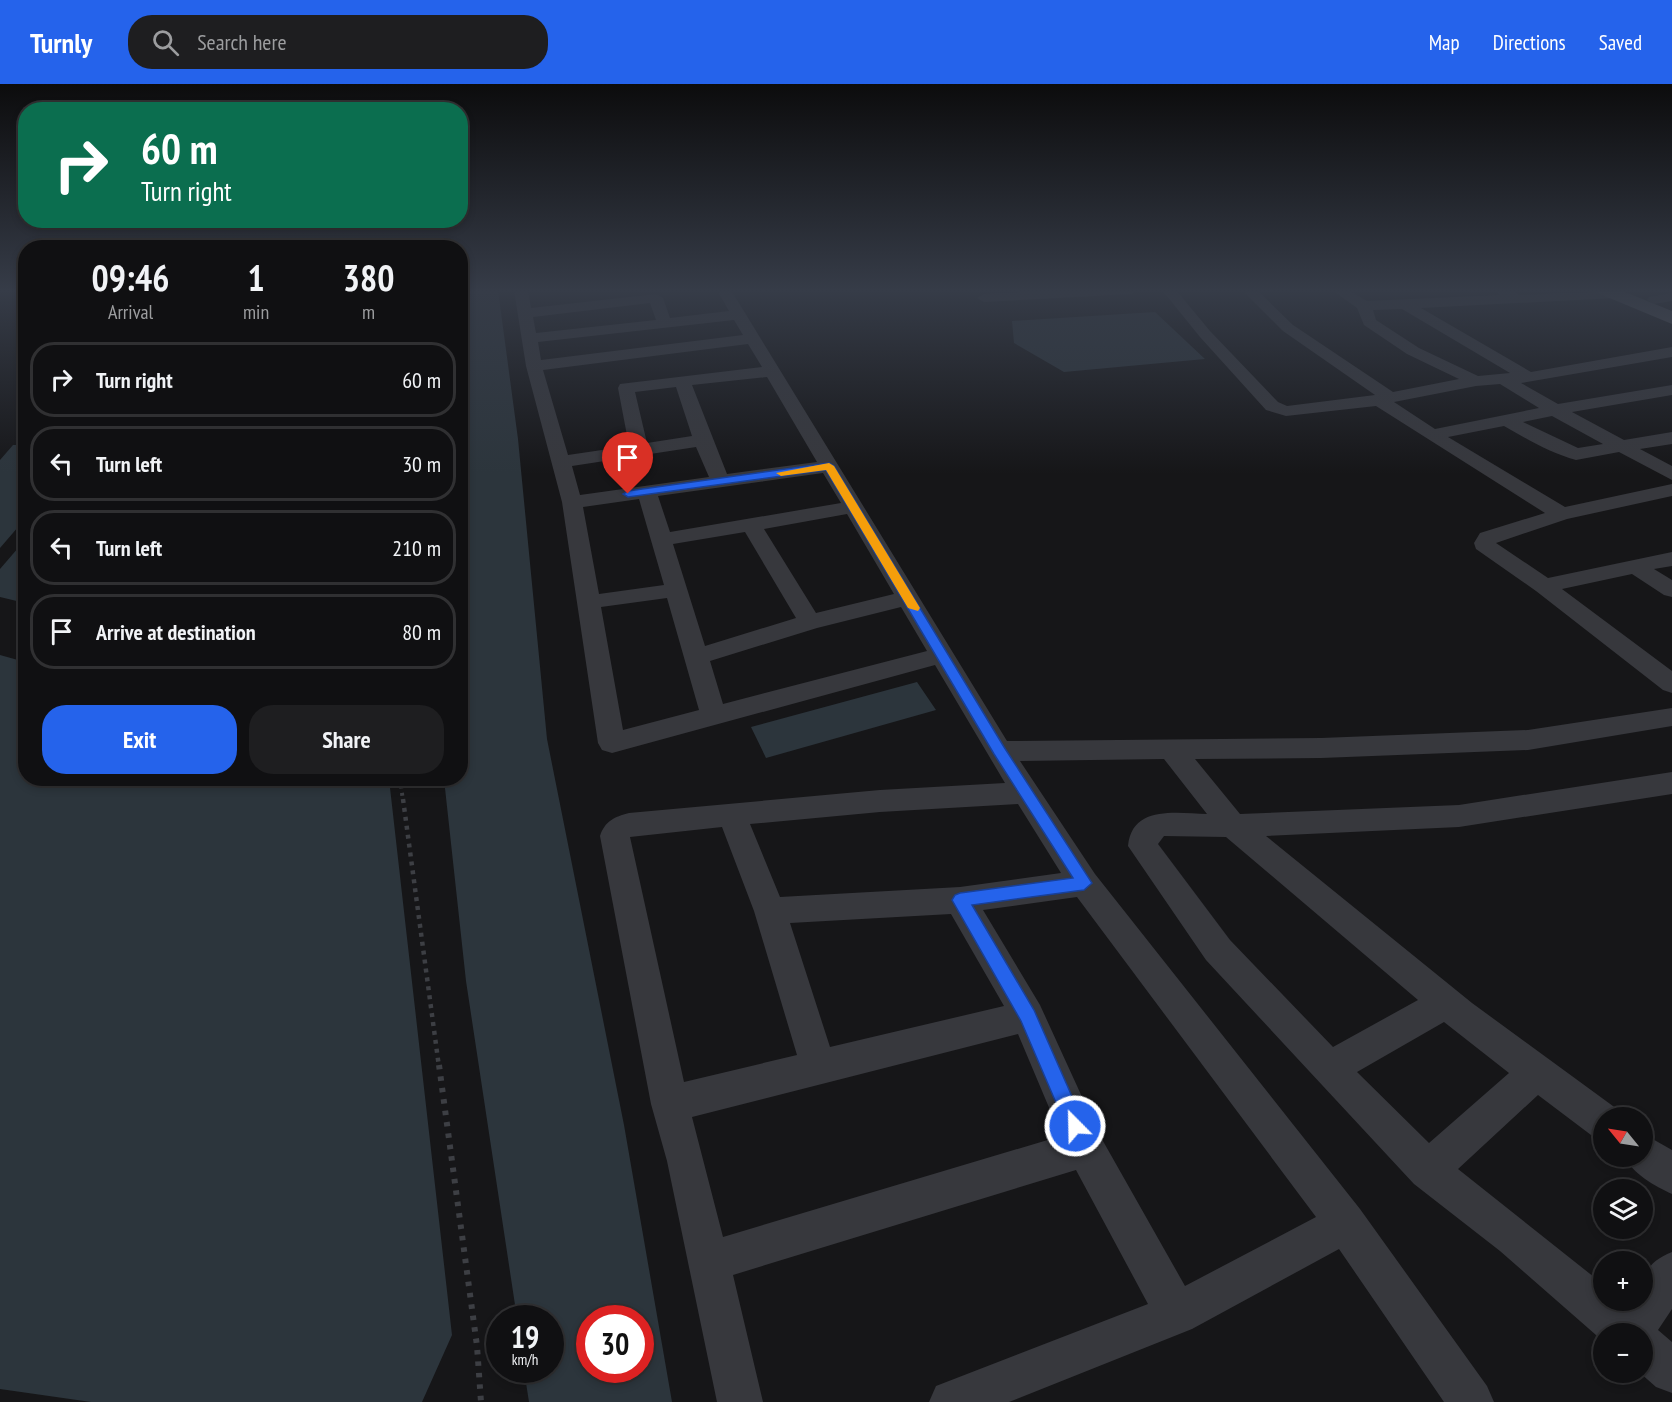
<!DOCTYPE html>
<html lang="en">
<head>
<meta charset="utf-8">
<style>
  :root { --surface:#101012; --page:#1e1e20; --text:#f1f3f6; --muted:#9c9d9f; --line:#303032; --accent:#2563eb }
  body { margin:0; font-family:"PT Sans Narrow",sans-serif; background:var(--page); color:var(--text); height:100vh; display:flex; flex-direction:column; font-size:22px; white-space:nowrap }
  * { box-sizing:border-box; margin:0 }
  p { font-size:20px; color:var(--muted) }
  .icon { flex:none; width:33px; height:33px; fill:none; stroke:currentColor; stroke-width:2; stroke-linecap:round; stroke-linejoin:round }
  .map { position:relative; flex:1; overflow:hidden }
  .side { position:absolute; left:18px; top:156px; width:450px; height:546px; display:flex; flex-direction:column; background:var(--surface); border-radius:24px; box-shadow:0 3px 9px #0003,0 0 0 2px var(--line) }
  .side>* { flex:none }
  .guide { position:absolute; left:18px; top:18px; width:450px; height:126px; border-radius:24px; box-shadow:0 3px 9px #0003,0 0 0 2px var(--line); background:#0b6e4f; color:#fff; overflow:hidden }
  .needle { width:39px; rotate:300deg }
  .tools { position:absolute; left:1593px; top:1023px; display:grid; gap:12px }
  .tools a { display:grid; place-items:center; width:60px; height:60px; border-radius:50%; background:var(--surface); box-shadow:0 3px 9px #0003,0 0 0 2px var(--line); font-size:30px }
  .speed { position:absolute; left:486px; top:1221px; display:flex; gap:12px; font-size:30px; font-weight:700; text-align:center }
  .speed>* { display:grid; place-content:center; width:78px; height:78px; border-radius:50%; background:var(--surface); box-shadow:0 3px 9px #0003,0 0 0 2px var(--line); line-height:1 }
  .speed small { font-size:15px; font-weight:400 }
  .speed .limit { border:9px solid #d22; background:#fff; color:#111 }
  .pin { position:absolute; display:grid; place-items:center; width:51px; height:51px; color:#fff; margin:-62px -26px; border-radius:50% 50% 50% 0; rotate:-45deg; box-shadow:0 0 6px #0007 }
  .pin .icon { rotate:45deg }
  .me { position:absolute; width:66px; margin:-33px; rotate:337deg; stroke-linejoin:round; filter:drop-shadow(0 0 4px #0008) }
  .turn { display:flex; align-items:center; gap:21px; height:126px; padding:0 24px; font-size:27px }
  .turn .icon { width:78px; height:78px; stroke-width:2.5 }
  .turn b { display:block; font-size:42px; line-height:51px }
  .eta { display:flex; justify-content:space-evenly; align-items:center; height:102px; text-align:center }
  .eta b { font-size:36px; font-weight:600; line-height:42px }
  .cta { display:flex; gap:12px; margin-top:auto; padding:12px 24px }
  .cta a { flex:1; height:69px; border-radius:24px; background:var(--accent); color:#fff; font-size:24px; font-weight:600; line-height:69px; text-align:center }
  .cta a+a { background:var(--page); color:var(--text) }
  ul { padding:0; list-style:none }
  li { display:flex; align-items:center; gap:18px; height:75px; margin:0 12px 9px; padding:0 12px; border:3px solid var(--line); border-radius:24px }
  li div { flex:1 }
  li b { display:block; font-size:22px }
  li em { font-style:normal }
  header { display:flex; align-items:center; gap:36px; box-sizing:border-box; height:84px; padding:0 30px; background:var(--accent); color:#fff }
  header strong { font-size:28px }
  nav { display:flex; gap:33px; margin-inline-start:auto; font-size:21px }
  .search { width:420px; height:54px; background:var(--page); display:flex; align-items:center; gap:15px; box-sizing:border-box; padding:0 21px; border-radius:24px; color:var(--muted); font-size:22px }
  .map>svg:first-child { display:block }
</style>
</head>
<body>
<header>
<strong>Turnly</strong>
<div class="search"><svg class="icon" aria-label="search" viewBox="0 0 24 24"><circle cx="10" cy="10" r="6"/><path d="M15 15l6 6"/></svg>Search here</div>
<nav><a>Map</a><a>Directions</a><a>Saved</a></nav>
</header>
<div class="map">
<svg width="1672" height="1318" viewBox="0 0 1672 1318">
  <rect width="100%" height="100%" fill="#161618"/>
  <path fill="#2c353c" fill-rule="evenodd" d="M461 206H498L518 355 547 655 624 1041 672 1318H529L524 1286H550V1234H517L466 897 444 695 460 694ZM590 1234H640V1286H590Z
    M1155 228 1205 275 1064 288 1014 259 1012 237Z
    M13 361H25V435L0 464V376Z
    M25 456V519L0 513V485Z
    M0 571 25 578 26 694 389 695 452 1251 422 1318H91L0 1305Z
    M917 598 936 626 766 674 751 643Z"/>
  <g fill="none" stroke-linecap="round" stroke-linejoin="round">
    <path stroke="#3d3f44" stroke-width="4" stroke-dasharray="3 4.5" stroke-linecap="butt" d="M400 694 403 717"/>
    <path stroke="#3d3f44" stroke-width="4.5" stroke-dasharray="4 5" stroke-linecap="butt" d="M403 715 439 983"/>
    <path stroke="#3d3f44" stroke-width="6" stroke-dasharray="4.5 7" stroke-linecap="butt" d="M439 981 477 1262 481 1318"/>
    <path fill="#37383d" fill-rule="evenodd" d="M514 206H528L531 224 656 210 663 214 670 234 729 227 717 206H731L1007 657 1321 654 1528 646 1672 624V642L1528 666 1321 674 1195 675 1240 730 1459 721 1672 688V710L1459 743 1266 752 1472 919 1617 1025 1621 1034H1604V1057L1591 1051 1538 1011 1458 1085 1604 1201V1216H1622L1625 1219 1627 1216H1642C1642 1191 1647 1178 1672 1168V1225L1658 1246 1672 1258V1309L1656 1303 1639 1288H1642V1250H1604V1258L1500 1167 1414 1100 1206 876 1128 762C1132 721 1176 729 1207 730L1164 675 1020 677 1095 790 1360 1125 1487 1302 1494 1318H1444L1339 1165 1192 1245 1009 1318H929L936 1302 1148 1220 1076 1086 733 1191 763 1318H717L667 1077 651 1020 600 752C605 737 614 733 629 729L880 706 1005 699 935 581 612 669 602 666 598 659 562 418 526 282ZM650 219 656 236 536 249 533 233ZM734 236 743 251 541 276 538 258ZM748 260 762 283 620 300 618 304 629 362 568 371 543 286ZM767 293 817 378 727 390 692 301ZM676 303 692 352 647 359 635 308ZM696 363 709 393 580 411 572 382ZM823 389 841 419 670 448 658 412ZM639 415 664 501 599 510 583 423ZM847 430 894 510 816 529 764 445ZM745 448 796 534 705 562 673 460ZM667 514 699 626 623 646 601 523ZM901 523 927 567 723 620 710 577 817 544ZM1018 720 1061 789 960 803 780 813 750 740 880 728ZM722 743 754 827 797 971 684 998 630 753ZM1164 752 1226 753 1418 916 1333 963 1230 856 1158 760ZM1077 813 1316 1133 1185 1202 1099 1050 1040 921 983 826ZM951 830 1004 922 830 963 790 839ZM1444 938 1509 989 1429 1059 1357 988ZM1018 950 1061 1052 723 1153 692 1033Z
      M1059 206H1138L1131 210 984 218 977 214 984 210Z
      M1162 206H1176L1210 247 1278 318 1287 322 1375 311 1283 247 1242 206H1257L1293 241 1393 308 1459 295 1407 270 1364 241 1357 224 1332 206H1348L1367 217 1500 211 1494 206H1511L1520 211 1621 207 1623 210 1616 214 1421 224 1531 288 1672 263V273L1521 299 1558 320 1672 301V311L1572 328 1624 356 1672 348V360L1640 365 1672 382V396L1619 368 1576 376C1550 369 1527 355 1504 342L1448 353 1565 423 1672 400V412L1567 435 1496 459 1548 494 1672 468V482L1654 485 1672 496V513L1664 511 1632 490 1562 505 1672 587V609L1663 606 1536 507 1476 465 1474 459 1480 449 1545 429 1376 322 1286 332 1266 326 1200 253ZM1402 225 1510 289 1478 292 1419 264 1376 236 1373 226ZM1500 300 1539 324 1435 345 1394 318 1476 302ZM1552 332 1603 360 1578 364 1523 338Z
      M1672 209V217L1654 220 1647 216 1649 213Z
      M1642 1049 1672 1066V1110C1655 1102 1632 1090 1625 1072H1642Z"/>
    <path fill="#53555c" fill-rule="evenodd" d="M1597 206H1620L1672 227V240L1600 210Z"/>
  </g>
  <linearGradient id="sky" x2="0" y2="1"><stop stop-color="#0c0c0d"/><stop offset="0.53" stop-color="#363c48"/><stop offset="1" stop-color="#363c48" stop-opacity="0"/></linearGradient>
  <rect width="1672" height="390" fill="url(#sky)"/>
  <path fill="#2563eb" stroke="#184099" stroke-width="1.5" d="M829 379 834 382 1004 663 1092 799 1084 806 972 821 1034 926 1085 1042 1082 1049 1075 1051 1069 1049 1021 937 952 816 955 811 960 809 1073 794 994 670 826 386 628 413 623 410 628 407Z"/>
  <path fill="#f59e0b" d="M829 379 834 382 920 524 918 527 908 524 826 386 781 392 776 389Z"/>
</svg>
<div class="tools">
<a><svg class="needle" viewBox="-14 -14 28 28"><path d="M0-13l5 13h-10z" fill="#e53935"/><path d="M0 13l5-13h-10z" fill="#9c9d9f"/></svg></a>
<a><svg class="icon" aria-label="layers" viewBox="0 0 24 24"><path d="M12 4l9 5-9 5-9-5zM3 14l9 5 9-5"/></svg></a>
<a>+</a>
<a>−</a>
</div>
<div class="speed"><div>19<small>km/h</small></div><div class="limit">30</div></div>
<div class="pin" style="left:628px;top:410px;background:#d93025"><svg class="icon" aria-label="arrive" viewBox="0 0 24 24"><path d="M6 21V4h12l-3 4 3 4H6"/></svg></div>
<svg class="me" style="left:1075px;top:1042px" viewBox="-20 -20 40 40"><circle r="17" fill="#2563eb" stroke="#fff" stroke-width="3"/><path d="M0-11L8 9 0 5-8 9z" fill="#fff"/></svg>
<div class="guide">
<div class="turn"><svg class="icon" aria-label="right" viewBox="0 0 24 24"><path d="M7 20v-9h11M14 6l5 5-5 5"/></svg><div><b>60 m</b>Turn right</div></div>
</div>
<section class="side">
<div class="eta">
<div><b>09:46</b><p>Arrival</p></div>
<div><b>1</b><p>min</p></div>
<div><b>380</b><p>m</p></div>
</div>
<ul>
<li><svg class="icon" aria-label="right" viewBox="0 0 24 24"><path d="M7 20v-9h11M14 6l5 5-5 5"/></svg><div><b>Turn right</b></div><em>60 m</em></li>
<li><svg class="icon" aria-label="left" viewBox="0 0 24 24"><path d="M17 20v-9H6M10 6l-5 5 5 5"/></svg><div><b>Turn left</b></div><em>30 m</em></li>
<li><svg class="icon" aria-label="left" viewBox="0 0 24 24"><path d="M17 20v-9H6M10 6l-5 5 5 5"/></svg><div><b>Turn left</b></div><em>210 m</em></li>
<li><svg class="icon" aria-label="arrive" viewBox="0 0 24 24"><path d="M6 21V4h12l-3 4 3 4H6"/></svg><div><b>Arrive at destination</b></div><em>80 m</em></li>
</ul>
<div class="cta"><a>Exit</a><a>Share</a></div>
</section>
</div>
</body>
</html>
